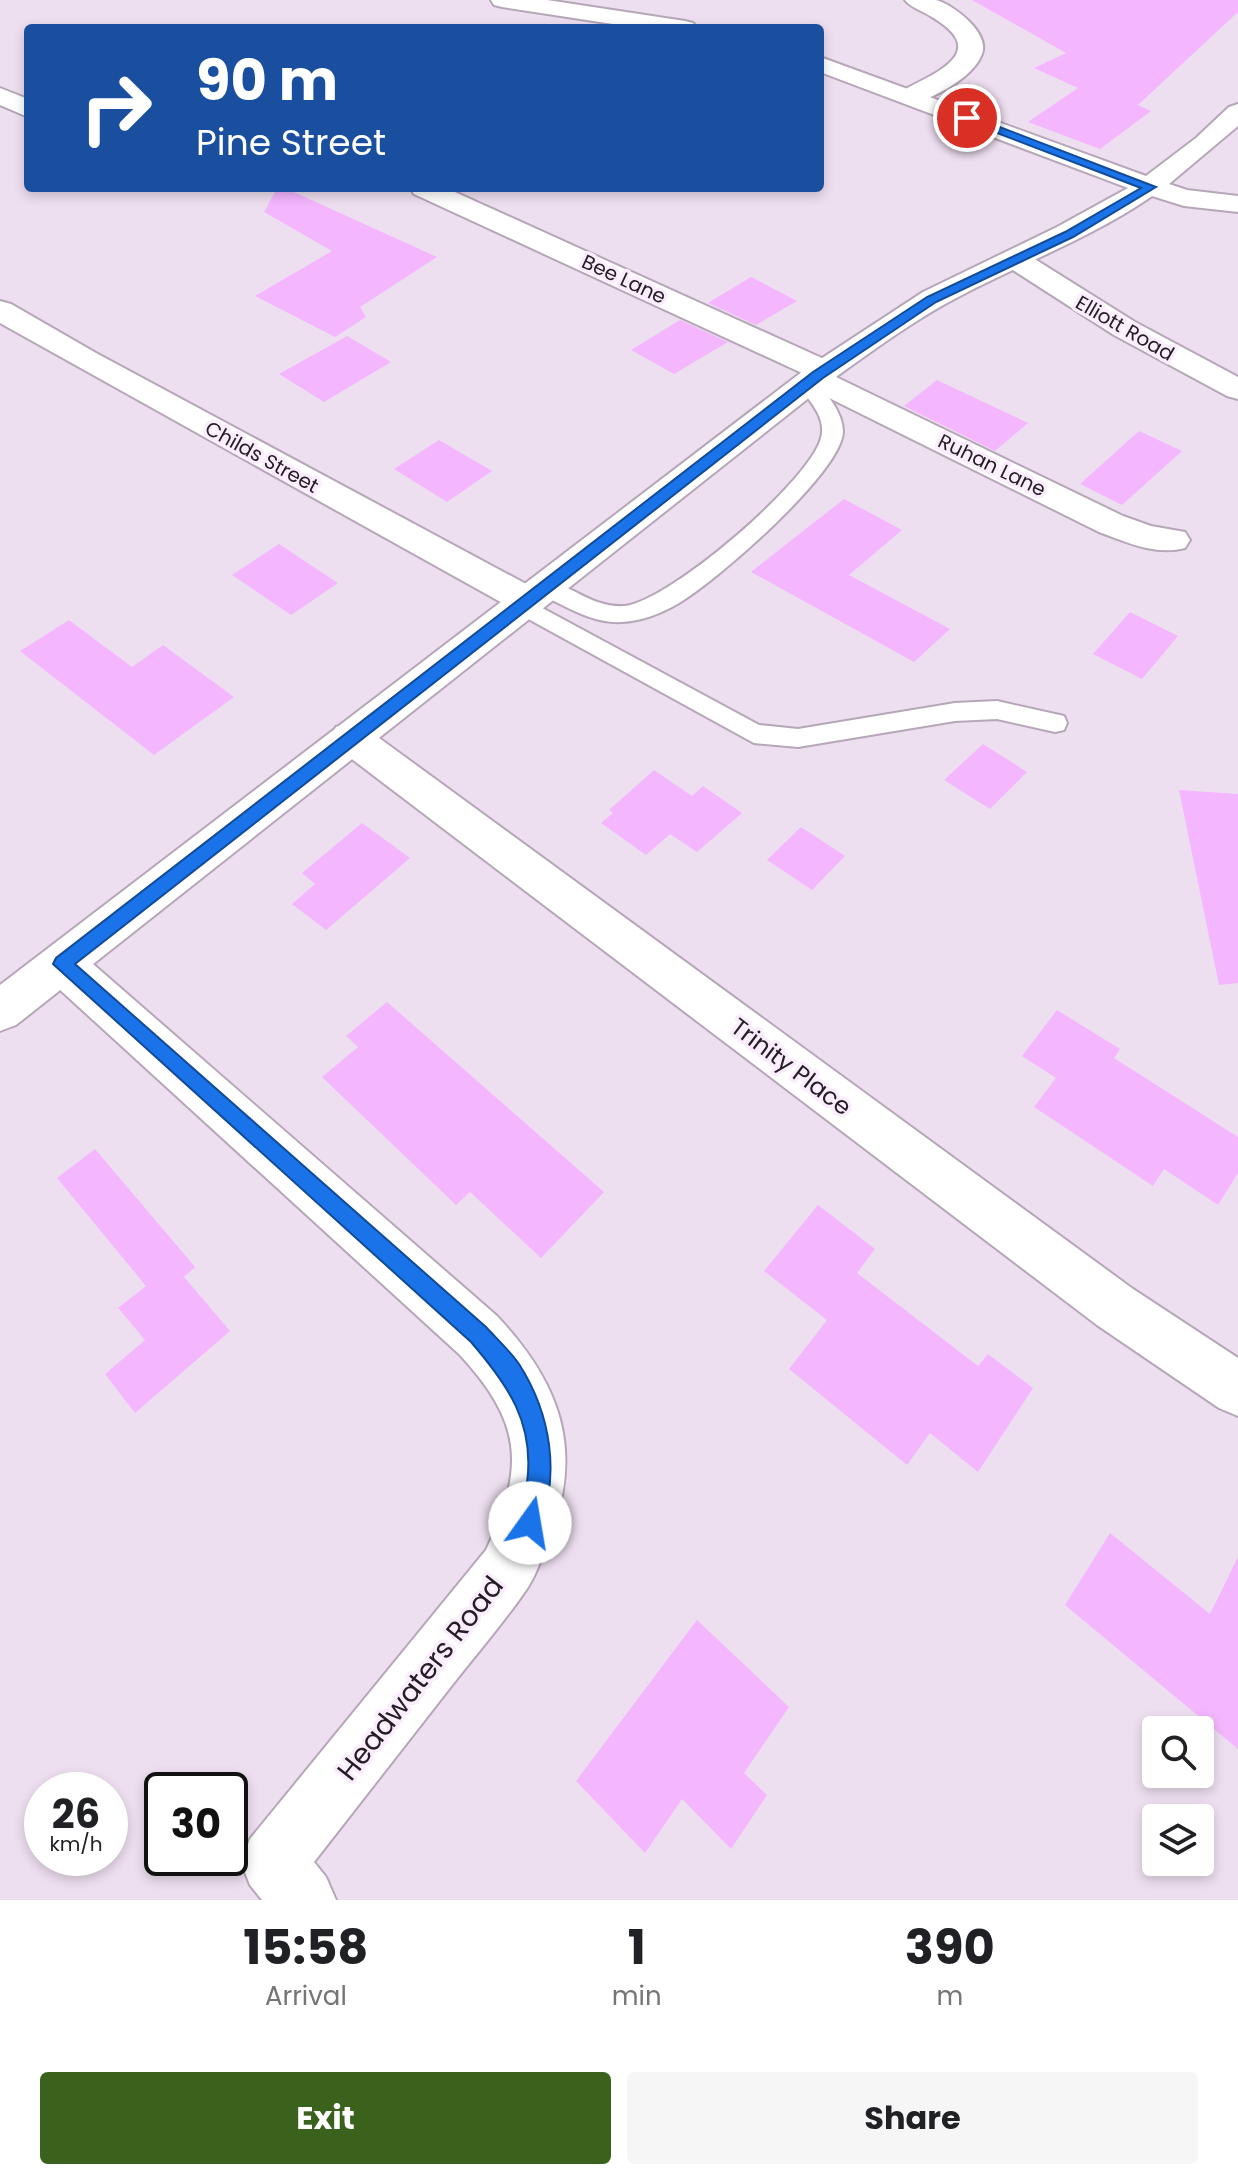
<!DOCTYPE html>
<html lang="en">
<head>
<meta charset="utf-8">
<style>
  :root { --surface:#fff; --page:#f6f6f6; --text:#202124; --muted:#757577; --accent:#3b621d }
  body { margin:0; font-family:Poppins,sans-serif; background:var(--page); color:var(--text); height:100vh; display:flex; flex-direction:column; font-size:30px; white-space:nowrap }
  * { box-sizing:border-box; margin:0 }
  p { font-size:26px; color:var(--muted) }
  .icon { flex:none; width:44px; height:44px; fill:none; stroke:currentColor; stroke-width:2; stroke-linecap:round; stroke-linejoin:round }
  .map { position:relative; height:1900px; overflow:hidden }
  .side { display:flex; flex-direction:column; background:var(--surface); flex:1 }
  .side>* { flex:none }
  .top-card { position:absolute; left:24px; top:24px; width:800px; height:168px; border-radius:8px; box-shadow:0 4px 12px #0003; background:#1a4fa0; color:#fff; overflow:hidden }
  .buttons { position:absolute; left:1142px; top:1716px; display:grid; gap:16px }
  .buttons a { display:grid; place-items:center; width:72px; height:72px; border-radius:8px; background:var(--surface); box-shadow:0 4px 12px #0003; font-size:40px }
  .speed { position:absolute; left:24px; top:1772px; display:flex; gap:16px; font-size:40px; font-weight:700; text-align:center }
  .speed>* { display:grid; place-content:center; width:104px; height:104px; border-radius:50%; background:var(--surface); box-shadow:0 4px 12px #0003; line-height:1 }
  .speed small { font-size:20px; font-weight:400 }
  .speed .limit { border:4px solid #111; border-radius:12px; background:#fff; color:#111 }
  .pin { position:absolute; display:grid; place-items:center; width:68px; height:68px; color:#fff; margin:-34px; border:4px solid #fff; border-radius:50%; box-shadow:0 2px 8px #0007 }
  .me { position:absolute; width:88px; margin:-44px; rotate:13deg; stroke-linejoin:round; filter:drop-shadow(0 0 6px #0008) }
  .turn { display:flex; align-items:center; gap:28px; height:168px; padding:0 40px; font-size:36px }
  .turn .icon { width:104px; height:104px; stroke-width:2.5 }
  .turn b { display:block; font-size:56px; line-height:68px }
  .eta { display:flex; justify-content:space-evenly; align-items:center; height:136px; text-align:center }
  .eta b { font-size:48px; font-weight:700; line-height:56px }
  .primary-button { display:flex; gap:16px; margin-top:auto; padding:16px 40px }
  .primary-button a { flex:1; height:92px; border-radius:8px; background:var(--accent); color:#fff; font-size:32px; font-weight:700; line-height:92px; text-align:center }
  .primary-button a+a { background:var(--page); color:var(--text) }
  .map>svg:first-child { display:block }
</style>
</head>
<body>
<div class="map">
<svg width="1238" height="1900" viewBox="0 0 1238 1900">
  <rect width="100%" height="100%" fill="#eedff0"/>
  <path fill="#f4b6fe" d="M972 0H1238V12L1138 105 1151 111 1100 149 1028 122 1078 88 1034 68 1066 53Z
    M277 188H285L437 257 360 307 366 317 335 337 255 296 332 251 264 212Z
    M751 277 797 301 756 325 708 303Z
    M680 320 728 342 674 374 631 350Z
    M347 336 391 362 324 402 279 374Z
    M937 380 1028 423 995 451 904 406Z
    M1139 431 1182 451 1122 505 1080 484Z
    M439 440 492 471 447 502 394 469Z
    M844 499 902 530 849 575 950 629 914 662 751 572Z
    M279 544 338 583 291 615 232 575Z
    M1130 612 1178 636 1142 679 1093 654Z
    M69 620 132 667 163 645 234 697 154 755 20 651Z
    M983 744 1027 772 990 809 944 780Z
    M654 770 692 796 703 786 742 813 697 852 670 834 646 855 601 823 613 813 609 810Z
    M1179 790 1238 794V983L1219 985Z
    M362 823 410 858 326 930 292 904 315 884 302 873Z
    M801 827 845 856 812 890 767 860Z
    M387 1002 604 1192 541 1258 470 1192 456 1205 322 1077 358 1047 346 1036Z
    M1057 1010 1120 1049 1114 1058 1238 1137V1173L1218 1205 1164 1169 1153 1186 1034 1107 1056 1078 1022 1056Z
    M95 1149 195 1267 184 1277 230 1331 135 1413 105 1374 145 1340 118 1308 146 1286 57 1178Z
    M818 1205 875 1249 857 1273 978 1366 988 1354 1033 1388 978 1472 930 1433 907 1465 789 1369 827 1320 764 1271Z
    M1110 1533 1210 1614 1238 1557V1749L1065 1605Z
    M697 1620 789 1707 744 1773 767 1795 731 1849 682 1799 645 1853 576 1781Z"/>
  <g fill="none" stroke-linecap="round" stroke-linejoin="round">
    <g stroke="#b5a7b7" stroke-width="4">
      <path id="service" d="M807 378 814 380C827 394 843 412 843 432 841 473 715 582 679 603 662 613 642 621 622 622 591 624 562 604 536 592L533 586 536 580 544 578C571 586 594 608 624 606 669 602 810 481 821 438 827 416 808 400 797 384Z
        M520 596 759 725 798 729 955 703 997 701 1064 716 1067 723 1064 730 1055 732 997 719 955 721 798 747 754 743 512 610 508 604 512 598Z"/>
    </g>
    <g stroke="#b5a7b7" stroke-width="4">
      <path id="minor" d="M905 0C914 0 927 0 936 0 954 5 990 33 982 54 973 78 934 98 911 104L902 101 898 96 902 91C937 72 991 52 932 17 923 11 911 8 905 0Z
        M0 88 28 99V117L0 105Z
        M410 188H446L835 364 840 371 836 377 1123 516 1151 526 1185 532 1190 540 1185 548C1156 556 1126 542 1099 532L803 385 798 378 802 373 414 194Z
        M1015 250 1025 253 1135 322 1238 377V399L1227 396 1114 335 1005 265 1001 259 1005 253Z
        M0 301 11 304 96 353 539 591 544 600 539 609 526 613 513 609 0 323Z
        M350 722 364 727 1133 1289 1238 1358V1416L1219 1408 1097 1325 336 747 330 737 336 727Z
        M62 945 78 951 497 1316C560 1383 584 1449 550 1537 542 1556 536 1577 524 1593 501 1626 474 1657 449 1689 404 1747 359 1804 314 1862L326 1877 336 1900H262L250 1885 241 1862 250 1839 486 1550C526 1466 522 1422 459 1354L46 977 40 964 46 951Z"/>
    </g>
    <g stroke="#b5a7b7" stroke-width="4">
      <path id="secondary" d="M491 0H547L685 21 693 23 697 28H639L502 7 494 5Z
        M820 57 1146 176 1196 138 1229 107 1238 104V126L1169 184 1187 190 1238 196V212L1184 206 1152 196C1093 237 1025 262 962 295 915 319 872 351 829 382L16 1025 0 1031V985L807 368 923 292 1057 227 1128 188 820 72Z"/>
    </g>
    <use href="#service" fill="#fff" fill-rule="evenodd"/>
    <use href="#minor" fill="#fff" fill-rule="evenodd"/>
    <use href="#secondary" fill="#fff" fill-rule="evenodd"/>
  </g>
  <path fill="#1a73e8" stroke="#114b97" stroke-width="2" d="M963 116H971L1156 187 1073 237 936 302 823 378 75 964 486 1327C497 1339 510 1351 519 1364 551 1414 561 1476 538 1531L530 1535 521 1531C515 1516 525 1499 527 1483 535 1423 508 1385 471 1342L53 964 56 958 813 372 927 297 1065 232 1141 188 963 120Z"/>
  <g text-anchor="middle" stroke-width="7" stroke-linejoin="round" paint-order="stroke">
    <g font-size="20" fill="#231e24" stroke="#fbedfd">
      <text transform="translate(624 279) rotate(25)" y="7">Bee Lane</text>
      <text transform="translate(1125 328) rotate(30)" y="7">Elliott Road</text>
      <text transform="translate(262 457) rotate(29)" y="7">Childs Street</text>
      <text transform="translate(992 465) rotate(26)" y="7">Ruhan Lane</text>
    </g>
    <g font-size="24" fill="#231e24" stroke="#fbedfd">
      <text transform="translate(791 1067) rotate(37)" y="8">Trinity Place</text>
    </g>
    <g font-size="28" fill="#231e24" stroke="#fbedfd">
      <text transform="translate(420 1678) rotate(-52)" y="10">Headwaters Road</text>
    </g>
  </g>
</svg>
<div class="buttons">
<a><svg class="icon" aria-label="search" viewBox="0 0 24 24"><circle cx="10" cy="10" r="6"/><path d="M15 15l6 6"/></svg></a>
<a><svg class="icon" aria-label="layers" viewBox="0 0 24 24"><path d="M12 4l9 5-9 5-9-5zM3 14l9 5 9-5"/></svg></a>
</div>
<div class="speed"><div>26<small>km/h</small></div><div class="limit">30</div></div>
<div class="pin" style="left:967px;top:118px;background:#d93025"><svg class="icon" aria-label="arrive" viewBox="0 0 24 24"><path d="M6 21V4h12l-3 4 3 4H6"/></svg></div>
<svg class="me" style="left:530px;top:1523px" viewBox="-20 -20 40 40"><circle r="19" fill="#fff"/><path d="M0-13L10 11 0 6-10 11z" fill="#1a73e8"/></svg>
<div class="top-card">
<div class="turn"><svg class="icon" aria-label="right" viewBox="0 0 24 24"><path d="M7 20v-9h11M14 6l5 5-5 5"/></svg><div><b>90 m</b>Pine Street</div></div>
</div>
</div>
<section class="side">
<div class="eta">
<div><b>15:58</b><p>Arrival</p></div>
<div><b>1</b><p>min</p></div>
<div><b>390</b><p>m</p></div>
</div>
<div class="primary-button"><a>Exit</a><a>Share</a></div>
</section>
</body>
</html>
